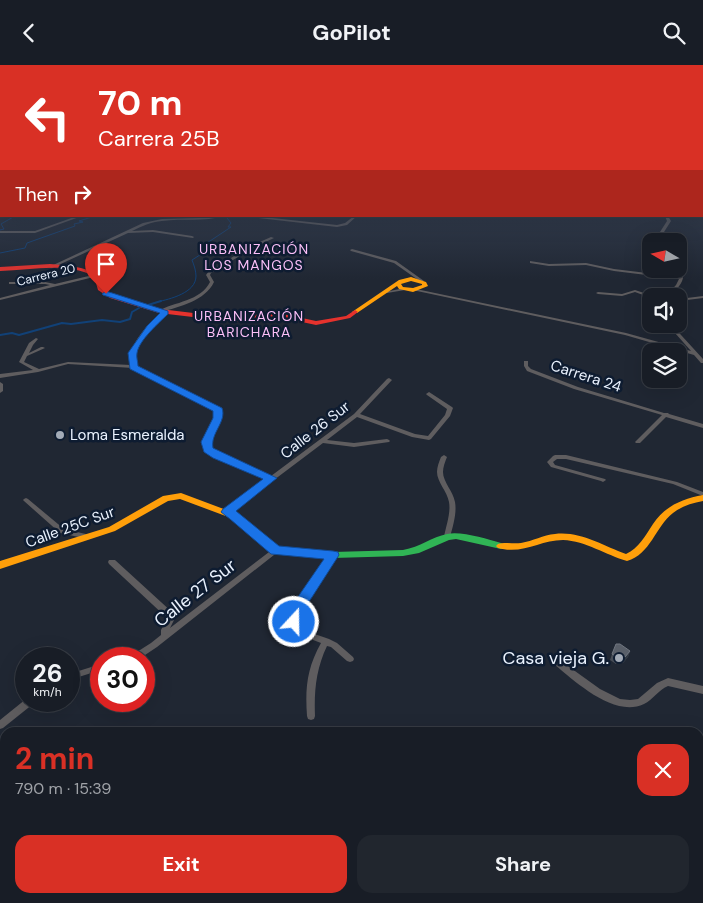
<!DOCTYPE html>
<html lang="en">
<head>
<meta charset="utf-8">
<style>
  :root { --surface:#181d26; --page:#21262e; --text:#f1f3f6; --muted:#9fa2a7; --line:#363b43; --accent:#d93025 }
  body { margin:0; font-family:"DM Sans",sans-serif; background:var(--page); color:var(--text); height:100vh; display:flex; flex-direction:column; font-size:19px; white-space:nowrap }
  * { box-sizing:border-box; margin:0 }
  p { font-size:16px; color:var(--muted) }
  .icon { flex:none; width:28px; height:28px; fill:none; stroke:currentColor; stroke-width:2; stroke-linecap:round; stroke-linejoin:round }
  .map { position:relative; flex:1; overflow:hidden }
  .details { position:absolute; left:0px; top:662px; width:704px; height:176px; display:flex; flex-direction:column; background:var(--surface); border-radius:15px 15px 0 0; box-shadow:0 5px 20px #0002,0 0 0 1px var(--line) }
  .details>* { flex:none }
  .banner { position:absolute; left:0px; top:0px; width:704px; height:152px; box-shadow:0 5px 20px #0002,0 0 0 1px var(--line); background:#d93025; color:#fff; overflow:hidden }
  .needle { width:32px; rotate:279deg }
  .controls { position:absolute; left:642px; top:168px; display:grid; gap:10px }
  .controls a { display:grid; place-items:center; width:45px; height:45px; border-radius:10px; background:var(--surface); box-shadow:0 5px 20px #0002,0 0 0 1px var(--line); font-size:25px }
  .speed { position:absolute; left:15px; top:582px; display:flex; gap:10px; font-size:25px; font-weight:700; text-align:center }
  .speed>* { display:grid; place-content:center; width:65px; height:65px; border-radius:50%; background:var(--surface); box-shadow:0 5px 20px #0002,0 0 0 1px var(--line); line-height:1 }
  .speed small { font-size:12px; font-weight:400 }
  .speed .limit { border:8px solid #d22; background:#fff; color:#111 }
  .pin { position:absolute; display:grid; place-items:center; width:42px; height:42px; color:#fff; margin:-51px -21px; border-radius:50% 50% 50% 0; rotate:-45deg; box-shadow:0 0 5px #0007 }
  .pin .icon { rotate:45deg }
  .me { position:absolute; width:55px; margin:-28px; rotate:21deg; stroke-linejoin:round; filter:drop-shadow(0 0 4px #0008) }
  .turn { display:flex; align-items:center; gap:18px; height:105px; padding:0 15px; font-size:22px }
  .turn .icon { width:65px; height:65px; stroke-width:2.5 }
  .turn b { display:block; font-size:35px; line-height:42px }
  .then { display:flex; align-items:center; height:48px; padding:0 15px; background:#0003; gap:10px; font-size:19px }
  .round { display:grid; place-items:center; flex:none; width:52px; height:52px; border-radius:15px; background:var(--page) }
  .head { display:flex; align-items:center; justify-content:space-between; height:85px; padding:0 15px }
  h1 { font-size:30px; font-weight:700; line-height:38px; color:var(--accent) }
  .action { display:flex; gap:10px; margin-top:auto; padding:10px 15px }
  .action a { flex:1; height:58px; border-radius:15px; background:var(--accent); color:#fff; font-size:20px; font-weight:700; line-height:58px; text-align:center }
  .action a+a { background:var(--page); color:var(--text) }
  header { display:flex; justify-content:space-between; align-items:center; height:65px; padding:0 15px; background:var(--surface); font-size:22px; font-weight:700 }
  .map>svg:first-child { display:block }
</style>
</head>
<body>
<header><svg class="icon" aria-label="back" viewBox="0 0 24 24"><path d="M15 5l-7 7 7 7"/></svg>GoPilot<svg class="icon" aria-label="search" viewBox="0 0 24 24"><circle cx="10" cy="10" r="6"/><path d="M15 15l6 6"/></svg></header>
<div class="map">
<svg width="703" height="838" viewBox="0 0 703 838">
  <rect width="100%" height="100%" fill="#202733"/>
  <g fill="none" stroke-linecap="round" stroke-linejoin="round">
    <path stroke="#114177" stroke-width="1" d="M0 165 4 164 1 159 15 151
      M204 187 206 183 201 182 231 162H228L231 158 227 153 229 151
      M0 188 25 183 27 178 75 161 74 159 83 157 79 156 95 151
      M157 237C170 234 196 228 196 211 196 206 194 200 192 195L203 188"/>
    <path stroke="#114177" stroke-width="2" d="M148 240 161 236
      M0 270 12 268 19 270 62 258 71 259 102 255 120 257 130 254 132 247 139 243"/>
    <path fill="#5f5d5f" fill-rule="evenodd" d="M0 113H1V115H0Z
      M0 128H1V130H0Z
      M702 133H703V135H702Z
      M702 139H703V141H702Z
      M77 151H82L35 168H0V166H35Z
      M214 151H224C204 157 183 153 162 156 151 157 142 161 132 166L153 165 192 171 194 172 193 173 153 167 128 168 52 203 49 202 143 158 162 154 200 153Z
      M240 151H253L337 160 345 158 354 151H357L347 160 337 162Z
      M665 151H668L671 156 664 167 665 176H661L660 167 667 156Z
      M271 172 274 173 255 182 211 208 210 210 214 217C205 236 180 241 162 247L158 246C174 237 201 236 210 217L206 210 209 206 253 180Z
      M352 184 396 196 424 216 421 217 394 198 351 186 350 185Z
      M530 196 549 199 586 198 614 204 680 212 678 204 679 201H680C688 215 679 221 670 231H666L676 220 679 214 614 206 586 200 549 201 530 198Z
      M97 209H98V211L0 235V233L50 220 45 219H9V217H45L55 219Z
      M404 223 406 224 405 225 387 228 385 227Z
      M416 224 626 268 691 286 667 259H671L703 294V298H701L694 290 625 270 417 226H416Z
      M635 225 653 231H651V233L635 227 622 231 598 229 596 228 598 227 622 229Z
      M703 231V233L679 236V234Z
      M164 246 168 247C152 263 132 276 136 301L220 344C225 359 209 368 211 383L219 389 271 411 354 349 387 314 389 313 392 315 360 349 415 369 428 371 445 350 447 344 427 330 426 329 429 327 452 342 453 343 450 351 431 374 429 375 412 372 357 352 327 375 354 378 387 374 389 375 390 376 389 377 354 382 323 378 229 449H225L224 447 225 445 267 414 215 391 206 385C201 369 218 361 215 346L133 303 68 299 38 307 0 313V309L33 305 19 297 29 278 36 273 38 274 33 280 29 288 41 282H43L45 283 27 291 24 297 39 304 68 297 131 300C128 277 148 260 164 246Z
      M524 296H528V301L531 304 578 322 664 348H668L669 349 703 359V363L666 352 640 378H636L635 377 662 350 574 324 527 306 524 301Z
      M0 317 3 319V326L0 328Z
      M444 390 447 392C445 397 443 402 443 407 443 417 453 426 455 437 457 448 453 461 450 472L449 474H445L444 472C446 461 451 448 449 437 447 426 437 417 437 407 437 402 439 397 441 392Z
      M555 390H566L677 417 703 427V431L673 419 566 394H557L553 397 555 400 605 414 606 415 603 417 601 416 551 402 547 397 553 391Z
      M26 433 28 434 64 464 90 470 91 472 90 474H88L60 468 24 436 23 435 24 434Z
      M273 484H277L279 486 157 582 139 594H128L129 592 151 578 161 570V565L167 553 109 499 108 497 109 495H115L173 548 175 553 170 563Z
      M331 488H335L337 490 302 544 298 556 306 566 329 574 337 578 353 592 354 594 353 596 350 597 347 596 331 582 327 581C316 604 314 626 315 651L314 654 311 655 308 654 307 651C305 623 307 603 321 578L300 570 290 557 295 541Z
      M558 595 561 596 600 624 620 634 630 635 638 634 657 618 668 613 703 621V629L668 621C658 625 653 635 644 639 614 653 576 617 555 600L554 598 555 596Z
      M101 599V605L69 615V609Z
      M26 634V636H34L33 639 3 663 0 664V655Z
      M34 834H44L45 838H33Z
      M113 834H125L123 838H111Z"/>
    <path fill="#30b455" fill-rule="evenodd" d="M234 448 237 449 277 483 333 487 403 485C420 482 432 472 447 469 462 466 486 474 501 478L504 479 506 481 504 483 501 484 456 474 449 475 419 488 403 491 333 493 275 489 272 488 231 453 229 451Z
      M0 725 5 727V742L0 740Z"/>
    <path fill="#ff9f0a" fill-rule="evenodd" d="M411 212 426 217 428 221 413 227 399 224 397 221 357 248 352 247 399 215ZM411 216 422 219V220L413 223 403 222 401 219Z
      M181 428 237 449 239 451 234 454 231 453 180 434 168 436 115 466 0 504V496L109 462 163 431Z
      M703 430V436C692 438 682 441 673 448 655 462 651 489 627 496 606 490 586 476 563 475 540 475 523 490 498 483L496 481 498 479C505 477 513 479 521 478 533 476 543 470 555 469 581 466 603 481 626 489 639 483 645 471 653 459 665 441 682 434 703 430Z
      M0 754 5 756V770L0 768Z
      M0 802H5V818H0Z
      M23 834H39L37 838H21Z"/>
    <path fill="#e5322d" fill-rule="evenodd" d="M50 199C67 200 83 202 99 209L103 223 114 231 160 244 235 253 274 247 316 256 346 251 355 245 358 247 350 253 316 260 274 251 235 257 159 248 110 233 98 225 94 211C65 197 32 205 0 206V202Z"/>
  </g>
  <path fill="#474d57" d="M630 586 628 592 623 598 618 595 616 599 610 595 612 589Z"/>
  <path fill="#303741" d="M630 586 628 592 623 598 625 592Z"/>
  <path fill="#595f69" stroke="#707680" d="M616 579H620L630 586 625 592 621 589 618 593 612 589Z"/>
  <linearGradient id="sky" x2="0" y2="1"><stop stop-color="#12151c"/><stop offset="0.45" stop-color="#3c475b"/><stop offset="1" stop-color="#3c475b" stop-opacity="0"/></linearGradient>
  <rect width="703" height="214" fill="url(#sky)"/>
  <path fill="#1a73e8" stroke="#114b97" d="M106 226 168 246V249C159 258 139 275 137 288 136 292 138 297 138 301L222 343C227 357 210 368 213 383L277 413 236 446 279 481 333 486 338 487 339 490 305 543 299 561 294 563 289 561 287 557 293 539 324 494 271 489 230 454 221 447 223 444 263 414 213 393 204 387 201 377 213 353V346L130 304 128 288 147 261 160 248 103 230 102 229Z"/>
  <g fill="#a3abb7" stroke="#0e1c31" stroke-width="2">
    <circle cx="60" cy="370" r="5"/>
    <circle cx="619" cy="593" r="5"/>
  </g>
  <g text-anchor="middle" stroke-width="5" stroke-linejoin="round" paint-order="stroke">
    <g font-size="12" fill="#eaf2fe" stroke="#0e1c31">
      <text transform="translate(46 210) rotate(-14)" y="4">Carrera 20</text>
    </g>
    <g font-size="14" letter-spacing="1" fill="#fabff8" stroke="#0e1c31">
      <text x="254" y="189">URBANIZACIÓN<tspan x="254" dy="16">LOS MANGOS</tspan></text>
      <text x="249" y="256">URBANIZACIÓN<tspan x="249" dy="16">BARICHARA</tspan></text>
    </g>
    <g font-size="15" fill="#eaf2fe" stroke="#0e1c31">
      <text transform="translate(586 311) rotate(18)" y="5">Carrera 24</text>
      <text transform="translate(315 365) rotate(-38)" y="5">Calle 26 Sur</text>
      <text transform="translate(70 462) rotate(-20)" y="5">Calle 25C Sur</text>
    </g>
    <g font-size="15" fill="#eaf2fe" stroke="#0e1c31" text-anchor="start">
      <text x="70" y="375">Loma Esmeralda</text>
    </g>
    <g font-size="18" fill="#eaf2fe" stroke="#0e1c31">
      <text transform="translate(195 528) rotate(-38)" y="6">Calle 27 Sur</text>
    </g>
    <g font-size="18" fill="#eaf2fe" stroke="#0e1c31" text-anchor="end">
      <text x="609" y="599">Casa vieja G.</text>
    </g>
  </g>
</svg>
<div class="controls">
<a><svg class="needle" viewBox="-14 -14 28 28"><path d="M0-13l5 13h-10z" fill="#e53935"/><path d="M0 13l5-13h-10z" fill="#9fa2a7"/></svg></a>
<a><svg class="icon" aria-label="sound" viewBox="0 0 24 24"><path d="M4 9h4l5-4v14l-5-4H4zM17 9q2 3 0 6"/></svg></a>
<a><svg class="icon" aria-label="layers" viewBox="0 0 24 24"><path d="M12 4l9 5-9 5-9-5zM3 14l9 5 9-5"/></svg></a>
</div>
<div class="speed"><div>26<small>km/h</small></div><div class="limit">30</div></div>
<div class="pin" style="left:106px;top:229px;background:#d93025"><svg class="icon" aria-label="arrive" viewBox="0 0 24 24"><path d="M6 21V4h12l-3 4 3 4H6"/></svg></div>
<svg class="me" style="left:294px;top:557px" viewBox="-20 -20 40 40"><circle r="17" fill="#1a73e8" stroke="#fff" stroke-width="3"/><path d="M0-11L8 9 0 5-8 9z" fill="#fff"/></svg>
<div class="banner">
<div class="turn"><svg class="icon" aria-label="left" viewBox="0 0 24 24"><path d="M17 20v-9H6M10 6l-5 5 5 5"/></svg><div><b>70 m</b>Carrera 25B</div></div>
<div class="then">Then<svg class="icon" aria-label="right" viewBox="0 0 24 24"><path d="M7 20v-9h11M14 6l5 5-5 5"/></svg></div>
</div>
<section class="details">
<div class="head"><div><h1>2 min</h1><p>790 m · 15:39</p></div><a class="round" style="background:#d93025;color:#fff"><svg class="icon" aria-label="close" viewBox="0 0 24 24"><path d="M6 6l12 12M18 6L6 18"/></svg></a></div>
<div class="action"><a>Exit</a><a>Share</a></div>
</section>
</div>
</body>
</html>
